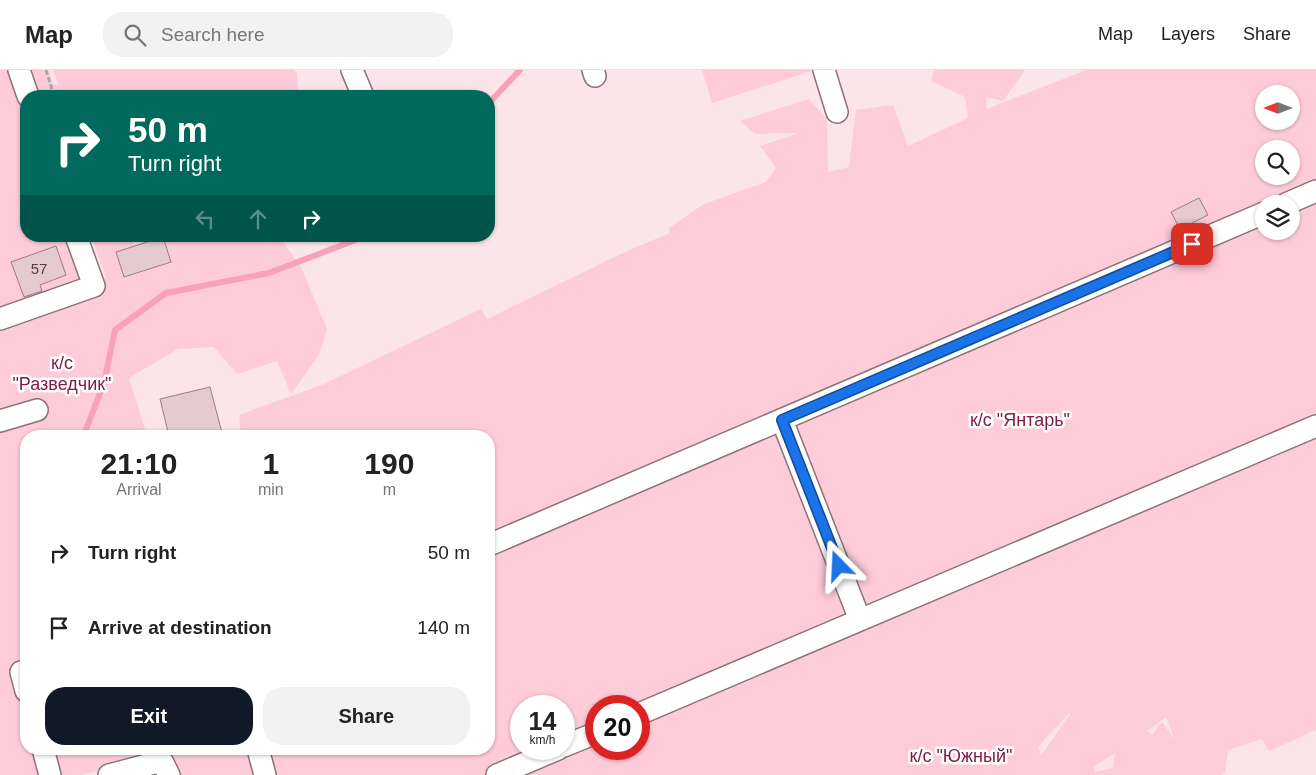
<!DOCTYPE html>
<html lang="en">
<head>
<meta charset="utf-8">
<style>
  :root { --surface:#fff; --page:#f2f2f2; --text:#222; --muted:#767676; --line:#e0e0e0; --accent:#111827 }
  body { margin:0; font-family:Helvetica,sans-serif; background:var(--page); color:var(--text); height:100vh; display:flex; flex-direction:column; font-size:19px; white-space:nowrap }
  * { box-sizing:border-box; margin:0 }
  p { font-size:16px; color:var(--muted) }
  .icon { flex:none; width:28px; height:28px; fill:none; stroke:currentColor; stroke-width:2; stroke-linecap:round; stroke-linejoin:round }
  .map { position:relative; flex:1; overflow:hidden }
  .details { position:absolute; left:20px; top:360px; width:475px; height:325px; display:flex; flex-direction:column; background:var(--surface); border-radius:20px; box-shadow:0 1px 4px #0004 }
  .details>* { flex:none }
  .guide { position:absolute; left:20px; top:20px; width:475px; height:152px; border-radius:20px; box-shadow:0 1px 4px #0004; background:#00695c; color:#fff; overflow:hidden }
  .needle { width:32px; rotate:270deg }
  .tools { position:absolute; left:1255px; top:15px; display:grid; gap:10px }
  .tools a { display:grid; place-items:center; width:45px; height:45px; border-radius:50%; background:var(--surface); box-shadow:0 1px 4px #0004; font-size:25px }
  .speed { position:absolute; left:510px; top:625px; display:flex; gap:10px; font-size:25px; font-weight:700; text-align:center }
  .speed>* { display:grid; place-content:center; width:65px; height:65px; border-radius:50%; background:var(--surface); box-shadow:0 1px 4px #0004; line-height:1 }
  .speed small { font-size:12px; font-weight:400 }
  .speed .limit { border:8px solid #d22; background:#fff; color:#111 }
  .pin { position:absolute; display:grid; place-items:center; width:42px; height:42px; color:#fff; margin:-21px; border-radius:10px; box-shadow:0 2px 8px #0006 }
  .me { position:absolute; width:55px; margin:-28px; rotate:339deg; stroke-linejoin:round; filter:drop-shadow(0 0 4px #0008) }
  .turn { display:flex; align-items:center; gap:18px; height:105px; padding:0 25px; font-size:22px }
  .turn .icon { width:65px; height:65px; stroke-width:2.5 }
  .turn b { display:block; font-size:35px; line-height:42px }
  .lanes { display:flex; align-items:center; height:48px; padding:0 25px; background:#0003; justify-content:center; gap:25px; direction:ltr }
  .lanes .off { opacity:.35 }
  .eta { display:flex; justify-content:space-evenly; align-items:center; height:85px; text-align:center }
  .eta b { font-size:30px; font-weight:700; line-height:35px }
  .button { display:flex; gap:10px; margin-top:auto; padding:10px 25px }
  .button a { flex:1; height:58px; border-radius:20px; background:var(--accent); color:#fff; font-size:20px; font-weight:700; line-height:58px; text-align:center }
  .button a+a { background:var(--page); color:var(--text) }
  ul { padding:0; list-style:none }
  li { display:flex; align-items:center; gap:15px; height:75px; padding:0 25px }
  li div { flex:1 }
  li b { display:block; font-size:19px }
  li em { font-style:normal }
  header { display:flex; align-items:center; gap:30px; box-sizing:border-box; height:70px; padding:0 25px; background:var(--surface); border-bottom:1px solid var(--line) }
  header strong { font-size:24px }
  nav { display:flex; gap:28px; margin-inline-start:auto; font-size:18px }
  .search { width:350px; height:45px; background:var(--page); display:flex; align-items:center; gap:12px; box-sizing:border-box; padding:0 18px; border-radius:20px; color:var(--muted); font-size:19px }
  .map>svg:first-child { display:block }
</style>
</head>
<body>
<header>
<strong>Map</strong>
<div class="search"><svg class="icon" aria-label="search" viewBox="0 0 24 24"><circle cx="10" cy="10" r="6"/><path d="M15 15l6 6"/></svg>Search here</div>
<nav><a>Map</a><a>Layers</a><a>Share</a></nav>
</header>
<div class="map">
<svg width="1316" height="705" viewBox="0 0 1316 705">
  <rect width="100%" height="100%" fill="#fbe5ea"/>
  <path fill="#fecbd9" fill-rule="evenodd" d="M0 0H49L53 15 58 14 53 0H294L297 3 299 26H26V166H86L101 213 106 207 91 166H134L133 175 160 166H279L301 197 327 259 319 285 291 324 277 291 237 304 214 277 178 279 129 308 147 366H26V679H489V366H241L239 345 324 314 481 239 487 249 627 181 670 163 669 158 704 134 766 112 776 98 760 76 799 63 755 64 740 51 809 29 827 49 828 102 849 97 856 40 893 35 908 76 968 48 965 27 931 11 934 0H1025L1003 31 986 27 987 39 1086 0H1316V660L1269 681 1262 669 1228 680 1225 702 1220 705H157L177 699 170 680 83 705H0ZM1264 24H1291V51H1264ZM1264 79H1291V106H1264ZM1264 134H1291V161H1264ZM521 636H564V679H521ZM596 636H639V679H596ZM1069 643 1070 644 1041 686 1038 677ZM1166 647 1175 670 1162 652 1152 665 1147 661ZM1115 683 1113 698 1095 702 1094 697Z
    M702 0H815L712 33Z"/>
  <g fill="none" stroke-linecap="round" stroke-linejoin="round">
    <path stroke="#f8a1ba" stroke-width="6" d="M489 33 520 0
      M85 362 104 313 115 260 166 223 269 203 366 166"/>
  </g>
  <path fill="#e5cad1" stroke="#977e84" d="M1199 128 1208 145 1180 159 1171 142Z
    M163 167 171 192 124 207 116 182Z
    M56 176 66 205 40 215 42 221 24 227 11 192Z
    M210 317 222 363 207 366H169L160 329Z"/>
  <g fill="none" stroke-linecap="round" stroke-linejoin="round">
    <g stroke="#8a7278" stroke-width="24">
      <path id="minor" d="M19 0 28 26
        M352 0 363 26
        M593 0 595 6
        M824 0 837 42
        M1286 134 1316 121
        M0 249 94 216 76 166
        M782 350 860 550
        M0 351 37 340
        M489 475 1264 143
        M21 602 26 621
        M639 644 1316 356
        M564 676 596 663
        M43 679 50 705
        M258 679 265 705
        M109 705 162 691 169 705
        M497 705 558 679"/>
    </g>
    <path stroke="#b4a2a6" stroke-width="3" stroke-dasharray="5 2.5" stroke-linecap="butt" d="M46 0 54 26"/>
    <use href="#minor" stroke="#fff" stroke-width="21"/>
  </g>
  <g fill="none" stroke-linecap="round" stroke-linejoin="round">
    <g stroke="#114b97" stroke-width="12">
      <path id="route" d="M839 496 782 350 1192 174"/>
    </g>
    <use href="#route" stroke="#1a73e8" stroke-width="9"/>
  </g>
  <g text-anchor="middle" stroke-width="5" stroke-linejoin="round" paint-order="stroke">
    <g font-size="15" fill="#504346">
      <text x="39" y="204">57</text>
    </g>
    <g font-size="18" fill="#811d46" stroke="#fff">
      <text x="62" y="299">к/с<tspan x="62" dy="21">"Разведчик"</tspan></text>
      <text x="1020" y="356">к/с "Янтарь"</text>
      <text x="961" y="692">к/с "Южный"</text>
    </g>
  </g>
</svg>
<div class="tools">
<a><svg class="needle" viewBox="-14 -14 28 28"><path d="M0-13l5 13h-10z" fill="#e53935"/><path d="M0 13l5-13h-10z" fill="#767676"/></svg></a>
<a><svg class="icon" aria-label="search" viewBox="0 0 24 24"><circle cx="10" cy="10" r="6"/><path d="M15 15l6 6"/></svg></a>
<a><svg class="icon" aria-label="layers" viewBox="0 0 24 24"><path d="M12 4l9 5-9 5-9-5zM3 14l9 5 9-5"/></svg></a>
</div>
<div class="speed"><div>14<small>km/h</small></div><div class="limit">20</div></div>
<div class="pin" style="left:1192px;top:174px;background:#d93025"><svg class="icon" aria-label="arrive" viewBox="0 0 24 24"><path d="M6 21V4h12l-3 4 3 4H6"/></svg></div>
<svg class="me" style="left:839px;top:496px" viewBox="-20 -20 40 40"><path d="M0-17L14 15 0 8-14 15z" fill="#1a73e8" stroke="#fff" stroke-width="4"/></svg>
<div class="guide">
<div class="turn"><svg class="icon" aria-label="right" viewBox="0 0 24 24"><path d="M7 20v-9h11M14 6l5 5-5 5"/></svg><div><b>50 m</b>Turn right</div></div>
<div class="lanes"><svg class="icon off" aria-label="left" viewBox="0 0 24 24"><path d="M17 20v-9H6M10 6l-5 5 5 5"/></svg><svg class="icon off" aria-label="ahead" viewBox="0 0 24 24"><path d="M12 20V5M6 11l6-6 6 6"/></svg><svg class="icon" aria-label="right" viewBox="0 0 24 24"><path d="M7 20v-9h11M14 6l5 5-5 5"/></svg></div>
</div>
<section class="details">
<div class="eta">
<div><b>21:10</b><p>Arrival</p></div>
<div><b>1</b><p>min</p></div>
<div><b>190</b><p>m</p></div>
</div>
<ul>
<li><svg class="icon" aria-label="right" viewBox="0 0 24 24"><path d="M7 20v-9h11M14 6l5 5-5 5"/></svg><div><b>Turn right</b></div><em>50 m</em></li>
<li><svg class="icon" aria-label="arrive" viewBox="0 0 24 24"><path d="M6 21V4h12l-3 4 3 4H6"/></svg><div><b>Arrive at destination</b></div><em>140 m</em></li>
</ul>
<div class="button"><a>Exit</a><a>Share</a></div>
</section>
</div>
</body>
</html>
